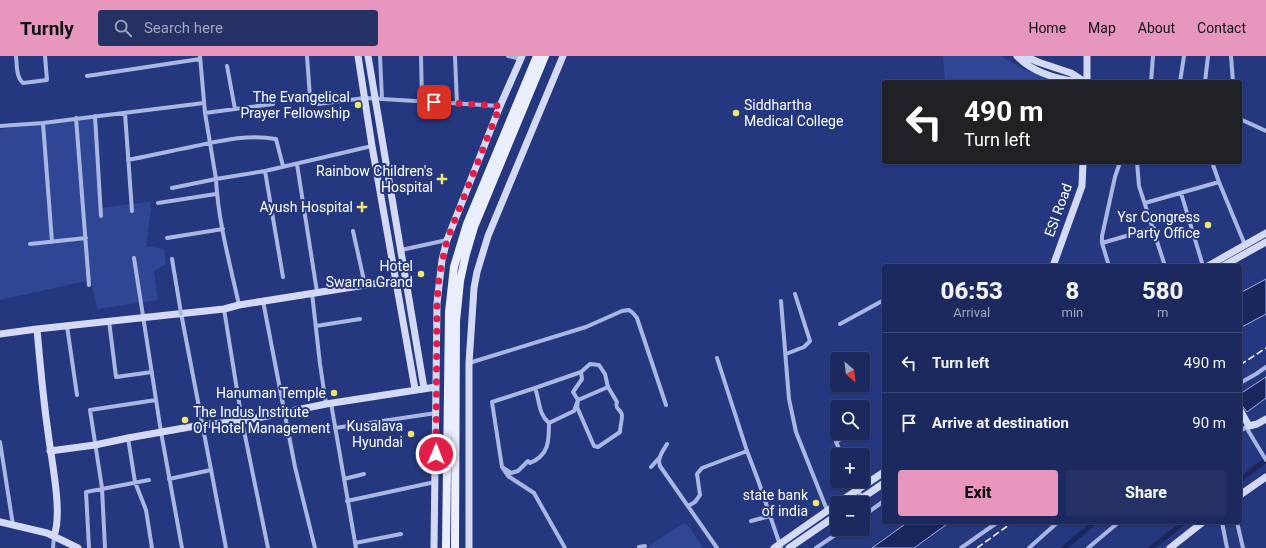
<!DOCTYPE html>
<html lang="en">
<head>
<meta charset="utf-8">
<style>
  :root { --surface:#1c295e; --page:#253164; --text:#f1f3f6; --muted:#a0a6bc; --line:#3a4573; --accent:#e797bd }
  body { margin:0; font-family:Roboto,sans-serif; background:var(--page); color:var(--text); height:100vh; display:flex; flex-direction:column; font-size:15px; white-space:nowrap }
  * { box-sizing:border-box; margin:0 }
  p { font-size:13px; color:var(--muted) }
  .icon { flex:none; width:22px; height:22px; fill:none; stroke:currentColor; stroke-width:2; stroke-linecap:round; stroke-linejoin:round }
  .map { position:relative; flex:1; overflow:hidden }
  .details { position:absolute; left:882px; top:208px; width:360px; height:260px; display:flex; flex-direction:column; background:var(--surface); border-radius:4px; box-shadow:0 1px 3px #0004,0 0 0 1px var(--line) }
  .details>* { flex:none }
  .banner { position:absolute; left:882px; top:24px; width:360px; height:84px; border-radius:4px; box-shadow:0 1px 3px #0004,0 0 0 1px var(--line); background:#202124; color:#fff; overflow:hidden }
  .needle { width:26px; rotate:152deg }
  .controls { position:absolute; left:830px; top:296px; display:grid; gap:8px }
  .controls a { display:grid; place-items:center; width:40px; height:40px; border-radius:4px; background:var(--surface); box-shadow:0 1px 3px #0004,0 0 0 1px var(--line); font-size:20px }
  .pin { position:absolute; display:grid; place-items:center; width:34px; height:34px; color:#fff; margin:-17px; border-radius:8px; box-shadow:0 2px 6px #0006 }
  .me { position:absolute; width:44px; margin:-22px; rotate:1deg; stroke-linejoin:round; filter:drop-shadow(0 0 3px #0008) }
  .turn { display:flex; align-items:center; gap:14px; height:84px; padding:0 16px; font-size:18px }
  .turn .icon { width:52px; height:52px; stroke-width:2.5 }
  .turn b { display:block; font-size:28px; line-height:34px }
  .eta { display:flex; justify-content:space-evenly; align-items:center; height:68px; text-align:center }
  .eta b { font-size:24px; font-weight:800; line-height:28px }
  .button { display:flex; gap:8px; margin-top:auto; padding:8px 16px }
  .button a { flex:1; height:46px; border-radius:4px; background:var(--accent); color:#111; font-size:16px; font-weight:800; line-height:46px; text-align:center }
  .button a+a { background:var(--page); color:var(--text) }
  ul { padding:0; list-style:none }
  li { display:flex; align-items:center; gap:12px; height:60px; padding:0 16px; border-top:1px solid var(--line) }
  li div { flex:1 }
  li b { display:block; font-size:15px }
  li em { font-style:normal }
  header { display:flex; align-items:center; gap:24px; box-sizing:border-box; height:56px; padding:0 20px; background:var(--accent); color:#111 }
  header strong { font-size:19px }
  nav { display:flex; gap:22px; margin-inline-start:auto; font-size:14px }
  .search { width:280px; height:36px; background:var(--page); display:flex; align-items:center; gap:10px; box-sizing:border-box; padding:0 14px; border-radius:4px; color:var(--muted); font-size:15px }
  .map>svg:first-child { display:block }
</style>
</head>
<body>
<header>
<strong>Turnly</strong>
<div class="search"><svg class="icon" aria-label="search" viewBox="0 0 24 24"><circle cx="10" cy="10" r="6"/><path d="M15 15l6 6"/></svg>Search here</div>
<nav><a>Home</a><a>Map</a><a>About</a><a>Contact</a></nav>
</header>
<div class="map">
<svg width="1266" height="492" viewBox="0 0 1266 492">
  <rect width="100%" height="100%" fill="#25377e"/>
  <path fill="#2f4695" d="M943 0H1001L1023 13 1059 26H945Z
    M97 61 100 135 102 152 146 146H150L151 153 146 190 164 193 166 208 154 215 158 244 97 253 91 224 0 244V73Z
    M684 467 688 469 703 492H649V490Z"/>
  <path fill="#19275e" stroke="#9eafe6" d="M1266 223V258L1240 272V237Z
    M1266 321V342L1247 356 1240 347V338Z
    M908 466H950L914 492H872Z"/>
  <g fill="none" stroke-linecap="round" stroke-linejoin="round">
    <path stroke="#19275e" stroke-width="5" d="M1240 424 1266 404
      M1064 492 1095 466
      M1151 492 1185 466"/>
    <path stroke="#aab7e5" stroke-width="4" d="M16 0C17 9 16 21 23 27L47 24 45 0
      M307 0 310 41 313 46 318 48 365 42 500 50
      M380 0 382 43
      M421 0 422 45
      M455 0 457 48
      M508 0 521 3
      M1231 0 1233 26
      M227 10 235 53
      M87 20 200 3
      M1151 26 1153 0
      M1180 26 1184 0
      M1205 26 1208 0
      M125 57 132 155
      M205 57 273 48
      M95 60 101 160
      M76 62 89 229
      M1240 63 1266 75
      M43 67 52 186
      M0 70 43 67 204 47
      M128 104C149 100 170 95 191 91 220 85 247 78 276 83L283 110
      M1137 106 1139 130 1165 210
      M1212 106 1219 126 1245 189
      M297 108 317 236
      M265 115 283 221
      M172 132 216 123 205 57 200 0
      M1181 137 1203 210
      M158 147 216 138
      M1145 147 1219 126
      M353 175 365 229
      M167 182 223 173
      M1102 187 1154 172
      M30 188 86 182
      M401 194 447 184
      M134 202 161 376 182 492
      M172 203 180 251
      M1109 210 1102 187V180L1115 121 1120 106
      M312 237 320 308 326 348
      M263 245 295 411 315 492
      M781 245 789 343 796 376 827 454
      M239 249C230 208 218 165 216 123L265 115 372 90
      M224 253 242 365 268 492
      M181 257 226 492
      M109 265 116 321 152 316
      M840 268 884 244
      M67 270 77 339
      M316 270 360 263
      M786 298 804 291 810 285 795 238
      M717 302 747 395 758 424 781 492
      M469 307 586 271 622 255 629 254 633 257 637 262 666 349
      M581 316 590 308 599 309 605 318 608 331 578 344 577 351 594 390 598 391 620 376C620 371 622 365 622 360 622 353 614 354 617 346L608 331
      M1240 327 1256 318 1266 311
      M535 332 581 316 582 323 573 336 578 344 574 355 549 367
      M331 347 356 492
      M1246 371 1266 404
      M335 372 436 357
      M1240 375 1248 370
      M128 382 135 426 146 454 152 492
      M0 386 13 469
      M667 388C663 395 657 402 660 410L717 492
      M842 399 836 386 848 378
      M502 411 511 417 518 415 528 405 530 407C549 399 549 385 549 367 538 358 540 345 535 332L492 346 502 411 508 420 534 437 565 492
      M651 411 659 402
      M169 423 211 414
      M344 423 364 418
      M853 425 862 442
      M347 445 435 426
      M688 450 695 446 700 439 697 418 702 412 747 395
      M863 460 884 445
      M751 465 770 460
      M1222 466 1227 492
      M1237 466 1243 492
      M355 487 401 478
      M639 491 645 490
      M53 492 54 480
      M89 492 86 436 149 424
      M105 492 102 432 90 354 156 344
      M816 492 844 473
      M961 492 998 466
      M1029 492 1058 466
      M1088 492 1119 466"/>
    <path stroke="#d4daf5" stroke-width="7" d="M358 0 372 90 415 333
      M368 0 424 332
      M1017 0C1032 16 1056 23 1078 26
      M1025 0 1038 6 1071 17 1085 26
      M1087 26V0
      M1053 210 1082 130 1083 106
      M1208 210 1266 177
      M1223 210 1266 186
      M37 273C40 307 43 342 48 376 51 403 63 456 54 480
      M0 278 37 273 224 253 239 249 397 224
      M1240 354 1249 370 1257 368 1266 363
      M50 395 95 389 128 382 201 369 242 365 326 348 436 331
      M1240 439 1266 421
      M838 447 884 416
      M855 447 884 427
      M0 466 47 477 78 492
      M434 492 437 247 442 204 447 184 500 50 522 0
      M469 492V307L474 232 477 216 488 180 563 0
      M774 492 837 448
      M789 492 837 459
      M1170 492 1203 466"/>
    <path stroke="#ebeefd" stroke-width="8" d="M446 492 449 256 454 211 467 168 537 0
      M455 492 456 265 460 225 466 198 474 171 545 0"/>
    <path stroke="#fff" stroke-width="1.5" stroke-dasharray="7 3" stroke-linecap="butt" d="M1240 309 1266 292
      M977 492 1013 466"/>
    <path stroke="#aab7e5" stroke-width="4" d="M180 251 181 258"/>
  </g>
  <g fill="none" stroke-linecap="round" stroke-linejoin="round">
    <path stroke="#e11d48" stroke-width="7" stroke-dasharray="0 12.6" d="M434 46 500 50 447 184 439 221 437 247 436 398"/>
  </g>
  <g fill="#efe86e" stroke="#25377e" stroke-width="1.5">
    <circle cx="358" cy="49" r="4"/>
    <circle cx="736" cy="57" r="4"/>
    <path d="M440 117h4v4h4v4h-4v4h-4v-4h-4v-4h4z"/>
    <path d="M360 145h4v4h4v4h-4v4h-4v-4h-4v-4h4z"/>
    <circle cx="1208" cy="169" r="4"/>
    <circle cx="421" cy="218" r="4"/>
    <circle cx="334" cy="337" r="4"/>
    <circle cx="185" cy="364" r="4"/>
    <circle cx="411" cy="378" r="4"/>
    <circle cx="816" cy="447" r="4"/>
  </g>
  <g text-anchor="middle" stroke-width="4" stroke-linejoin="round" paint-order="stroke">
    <g font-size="14" fill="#fff" stroke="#25377e" text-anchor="end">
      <text x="350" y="46">The Evangelical<tspan x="350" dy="16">Prayer Fellowship</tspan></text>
      <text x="744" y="54" text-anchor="start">Siddhartha<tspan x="744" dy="16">Medical College</tspan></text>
      <text x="433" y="120">Rainbow Children's<tspan x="433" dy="16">Hospital</tspan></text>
      <text x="353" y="156">Ayush Hospital</text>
      <text x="1200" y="166">Ysr Congress<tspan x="1200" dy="16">Party Office</tspan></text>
      <text x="413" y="215">Hotel<tspan x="413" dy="16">Swarna Grand</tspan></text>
      <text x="326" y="342">Hanuman Temple</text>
      <text x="193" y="361" text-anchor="start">The Indus Institute<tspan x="193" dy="16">Of Hotel Management</tspan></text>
      <text x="403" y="375">Kusalava<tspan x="403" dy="16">Hyundai</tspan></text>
      <text x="808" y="444">state bank<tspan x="808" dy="16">of india</tspan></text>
    </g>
    <g font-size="14" fill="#fff" stroke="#25377e">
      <text transform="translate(1058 154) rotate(-70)" y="5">ESI Road</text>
    </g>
  </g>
</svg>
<div class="controls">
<a><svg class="needle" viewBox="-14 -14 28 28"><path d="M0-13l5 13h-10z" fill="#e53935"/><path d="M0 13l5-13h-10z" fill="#a0a6bc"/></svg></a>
<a><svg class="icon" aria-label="search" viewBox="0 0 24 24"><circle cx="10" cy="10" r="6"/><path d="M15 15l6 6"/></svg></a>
<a>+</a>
<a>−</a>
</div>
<div class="pin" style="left:434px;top:46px;background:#d93025"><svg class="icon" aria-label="arrive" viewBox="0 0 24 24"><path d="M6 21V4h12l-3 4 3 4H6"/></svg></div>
<svg class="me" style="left:436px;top:398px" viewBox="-20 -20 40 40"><circle r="17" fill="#e11d48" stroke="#fff" stroke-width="3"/><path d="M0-11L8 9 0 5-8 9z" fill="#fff"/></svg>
<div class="banner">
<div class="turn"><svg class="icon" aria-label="left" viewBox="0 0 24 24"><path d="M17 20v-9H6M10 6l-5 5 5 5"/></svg><div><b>490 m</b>Turn left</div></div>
</div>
<section class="details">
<div class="eta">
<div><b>06:53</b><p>Arrival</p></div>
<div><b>8</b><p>min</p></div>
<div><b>580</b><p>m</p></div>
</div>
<ul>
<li><svg class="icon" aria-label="left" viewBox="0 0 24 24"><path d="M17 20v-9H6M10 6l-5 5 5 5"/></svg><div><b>Turn left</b></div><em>490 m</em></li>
<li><svg class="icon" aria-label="arrive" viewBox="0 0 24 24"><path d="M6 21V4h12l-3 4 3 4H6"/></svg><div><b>Arrive at destination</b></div><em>90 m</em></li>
</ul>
<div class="button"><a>Exit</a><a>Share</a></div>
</section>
</div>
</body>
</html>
